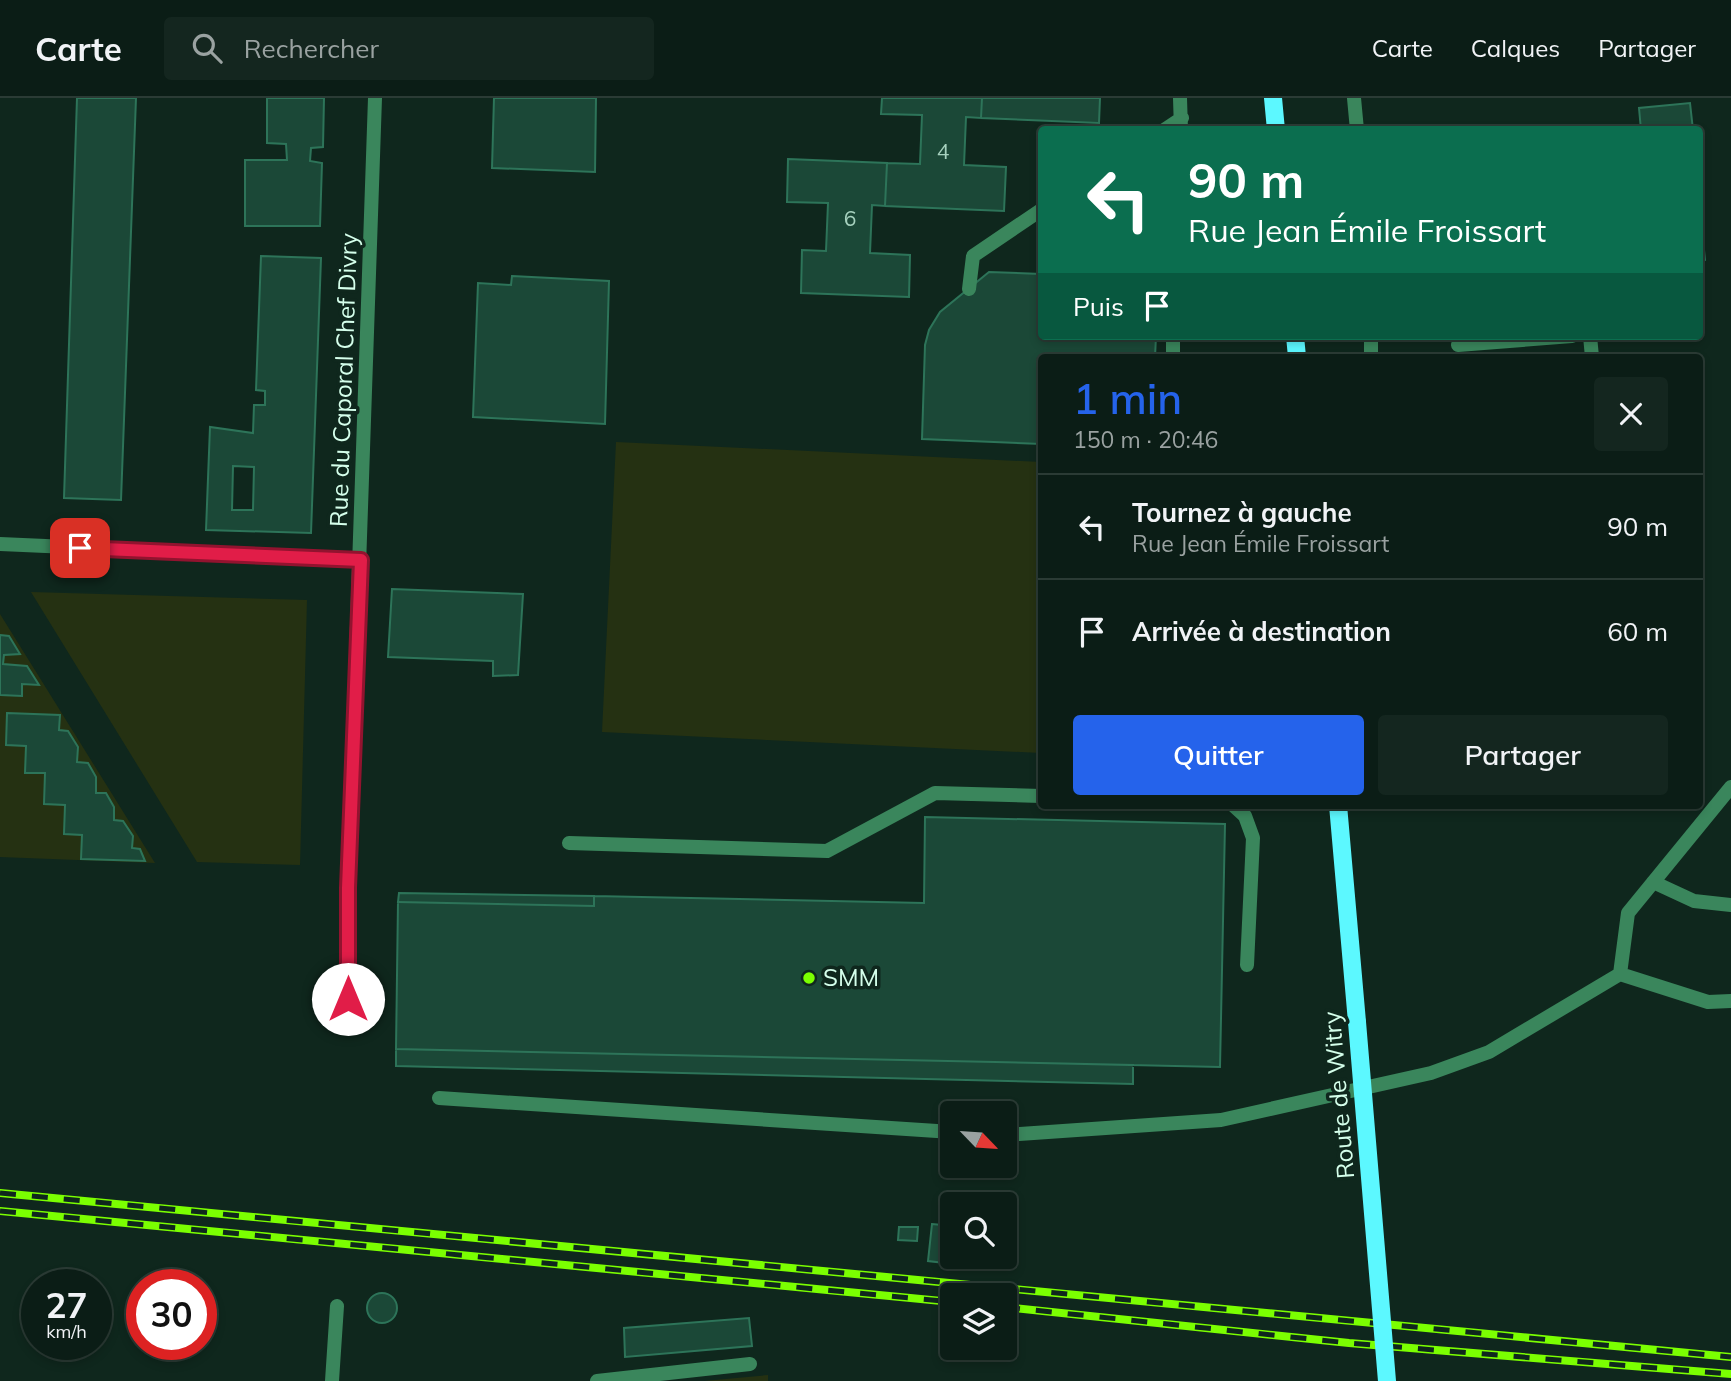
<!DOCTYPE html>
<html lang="fr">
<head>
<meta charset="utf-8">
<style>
  :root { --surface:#0b1d16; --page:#14261f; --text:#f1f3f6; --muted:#9aa2a1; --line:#2b3b35; --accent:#2563eb }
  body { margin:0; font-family:Mulish,sans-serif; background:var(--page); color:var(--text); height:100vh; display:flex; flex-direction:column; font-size:26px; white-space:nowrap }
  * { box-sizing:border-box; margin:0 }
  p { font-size:23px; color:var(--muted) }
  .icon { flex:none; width:38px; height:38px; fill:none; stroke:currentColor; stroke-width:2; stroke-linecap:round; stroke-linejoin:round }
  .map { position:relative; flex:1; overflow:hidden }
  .details { position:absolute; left:1038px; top:256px; width:665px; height:455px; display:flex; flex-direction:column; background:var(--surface); border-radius:7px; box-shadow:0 4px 10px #0003,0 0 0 2px var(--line) }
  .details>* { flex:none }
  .hud { position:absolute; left:1038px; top:28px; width:665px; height:214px; border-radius:7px; box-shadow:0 4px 10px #0003,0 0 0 2px var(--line); background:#0b6e4f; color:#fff; overflow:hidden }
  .needle { width:46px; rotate:115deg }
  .fabs { position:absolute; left:940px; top:1003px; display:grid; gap:14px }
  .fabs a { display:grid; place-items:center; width:77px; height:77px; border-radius:7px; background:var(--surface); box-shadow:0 4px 10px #0003,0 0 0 2px var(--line); font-size:35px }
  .speed { position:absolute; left:21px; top:1171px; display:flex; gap:14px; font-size:35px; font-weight:700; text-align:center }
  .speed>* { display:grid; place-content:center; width:91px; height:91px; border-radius:50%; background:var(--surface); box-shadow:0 4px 10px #0003,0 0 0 2px var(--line); line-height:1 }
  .speed small { font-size:18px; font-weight:400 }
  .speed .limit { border:10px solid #d22; background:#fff; color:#111 }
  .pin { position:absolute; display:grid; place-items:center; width:60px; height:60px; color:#fff; margin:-30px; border-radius:14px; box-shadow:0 4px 10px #0006 }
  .me { position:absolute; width:77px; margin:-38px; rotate:0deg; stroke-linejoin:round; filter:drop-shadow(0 0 5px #0008) }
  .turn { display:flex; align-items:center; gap:24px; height:147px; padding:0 35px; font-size:32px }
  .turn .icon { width:91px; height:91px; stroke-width:2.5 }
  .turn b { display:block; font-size:49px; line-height:60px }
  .then { display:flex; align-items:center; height:66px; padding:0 35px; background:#0003; gap:14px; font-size:26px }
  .round { display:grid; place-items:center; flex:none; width:74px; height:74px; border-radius:7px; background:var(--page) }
  .head { display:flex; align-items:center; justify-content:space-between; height:119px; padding:0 35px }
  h1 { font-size:42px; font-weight:600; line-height:52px; color:var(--accent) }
  .cta { display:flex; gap:14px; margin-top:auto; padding:14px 35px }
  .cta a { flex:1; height:80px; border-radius:7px; background:var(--accent); color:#fff; font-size:28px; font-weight:600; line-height:80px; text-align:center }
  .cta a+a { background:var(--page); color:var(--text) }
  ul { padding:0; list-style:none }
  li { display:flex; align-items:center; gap:21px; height:105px; padding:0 35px; border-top:2px solid var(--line) }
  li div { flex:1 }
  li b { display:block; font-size:26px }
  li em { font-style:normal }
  header { display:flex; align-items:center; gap:42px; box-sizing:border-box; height:98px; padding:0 35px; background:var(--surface); border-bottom:2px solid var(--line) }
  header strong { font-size:33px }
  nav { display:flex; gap:38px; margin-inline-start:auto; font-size:24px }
  .search { width:490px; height:63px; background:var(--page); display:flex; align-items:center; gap:18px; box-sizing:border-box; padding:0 24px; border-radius:7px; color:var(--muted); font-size:26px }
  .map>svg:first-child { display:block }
</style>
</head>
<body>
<header>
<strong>Carte</strong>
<div class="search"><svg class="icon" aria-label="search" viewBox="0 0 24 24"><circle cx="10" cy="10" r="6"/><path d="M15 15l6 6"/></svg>Rechercher</div>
<nav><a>Carte</a><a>Calques</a><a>Partager</a></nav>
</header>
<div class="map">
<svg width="1731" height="1283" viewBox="0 0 1731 1283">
  <rect width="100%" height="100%" fill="#0f271d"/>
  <path fill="#253112" d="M616 344 1041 364V655L602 634Z
    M31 494 307 502 300 767 197 764Z
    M0 516 155 765 0 759Z
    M768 1277V1283H704Z"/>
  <path fill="#1b4837" stroke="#2d7459" stroke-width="2" fill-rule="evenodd" d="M77 0H136L121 402 64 400Z
    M267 0H324L323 49 311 50 310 63 322 65 320 128H245V62H287L286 46 267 45Z
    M494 0H596L595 74 492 70Z
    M882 0H982L981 20 966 19 964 67 1006 69 1004 113 885 108 887 65 920 66 922 17 881 16Z
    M982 0H1100L1099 25 981 20Z
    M1690 5 1693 32H1641L1639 10Z
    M788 61 887 65 885 108 872 107 870 155 910 157 909 199 801 195 802 152 826 153 828 105 787 104Z
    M1699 102 1705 162 1699 163Z
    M261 158 321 160 311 435 206 432 210 329 253 335 254 307H265V293L256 292ZM233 368 254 369 253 412H232Z
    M989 174 1041 176V238H1156L1155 259H1041V346L922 341 925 247 929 232 940 214Z
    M512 178 609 183 605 326 473 319 478 185 511 187Z
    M392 491 523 496 518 577 493 578V563L388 559Z
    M0 537 9 538 20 556 4 557 3 566 27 568 39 587 22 586V598L0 597Z
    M7 615 60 617 59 632 68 633 78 649 77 664 88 665 96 679V695H106L114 709V722L123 723 133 738 132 750 140 751 145 763 81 761 82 737 64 736 65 707 44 706 45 675H25L26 648 6 647Z
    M925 719 1225 726 1220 969 396 951 398 804 594 808V798L924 805Z
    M399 795 594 798V808L398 804Z
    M396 951 1133 967V986L396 968Z
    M932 1126 952 1128V1158H971L970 1168 928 1163Z
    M899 1129H918L917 1143 898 1142Z
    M367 1210a15 15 0 1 1 30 0a15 15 0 1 1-30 0Z
    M749 1220 752 1248 625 1259 624 1230Z"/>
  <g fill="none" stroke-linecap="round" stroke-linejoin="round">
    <path stroke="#3a865c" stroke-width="14" d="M1354 0 1357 32
      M1371 238V259
      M1590 238 1592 259
      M1458 247 1572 238
      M1731 689 1628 815 1620 876 1708 904 1731 903
      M1233 707 1245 718 1253 740 1247 867
      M569 745 827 753 935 695 1041 698
      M1653 784 1694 803 1731 807
      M439 1000 952 1034
      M1004 1037 1221 1022 1431 975 1489 954 1620 876
      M597 1283 750 1266"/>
    <path stroke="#3a865c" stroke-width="14" d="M1180 0 1181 32
      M1164 32 1182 20
      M969 191 973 158 1041 112
      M1173 259V238
      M0 446 361 462
      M348 901V790L375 0
      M332 1283 337 1208"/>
    <path stroke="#5cf8ff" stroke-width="18" d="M1273 0 1276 32
      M1295 238 1297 259
      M1338 707 1357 924"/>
    <g stroke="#7bff01" stroke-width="8">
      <path id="rail" d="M0 1095 1731 1259
        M0 1113 952 1204
        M1004 1209 1349 1245 1731 1276"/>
    </g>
    <use href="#rail" stroke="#0f271d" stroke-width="5" stroke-dasharray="16" stroke-linecap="butt"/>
    <path stroke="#5cf8ff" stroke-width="18" d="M1357 924 1387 1283"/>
  </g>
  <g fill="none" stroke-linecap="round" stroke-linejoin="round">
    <g stroke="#92132f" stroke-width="18">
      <path id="route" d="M80 450 361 462 348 790V901"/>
    </g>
    <use href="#route" stroke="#e11d48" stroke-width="12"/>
  </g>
  <circle fill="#7bff01" stroke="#0f271d" stroke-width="2.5" cx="809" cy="880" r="7"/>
  <g text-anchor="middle" stroke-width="7" stroke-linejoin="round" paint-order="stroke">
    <g font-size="21" fill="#a6d1be">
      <text x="943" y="61">4</text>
      <text x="850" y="128">6</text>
    </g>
    <g font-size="24" fill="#d5ffeb" stroke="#0f271d">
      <text transform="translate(344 282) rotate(-88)" y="8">Rue du Caporal Chef Divry</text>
      <text transform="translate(1339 997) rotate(-95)" y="8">Route de Witry</text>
    </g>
    <g font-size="24" fill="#d5ffeb" stroke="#0f271d" text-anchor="start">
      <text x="823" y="888">SMM</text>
    </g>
  </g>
</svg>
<div class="fabs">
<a><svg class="needle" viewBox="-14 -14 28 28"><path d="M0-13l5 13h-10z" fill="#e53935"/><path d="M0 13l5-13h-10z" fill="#9aa2a1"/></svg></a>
<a><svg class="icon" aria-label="search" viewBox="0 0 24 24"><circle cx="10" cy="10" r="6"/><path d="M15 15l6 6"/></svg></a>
<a><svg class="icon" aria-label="layers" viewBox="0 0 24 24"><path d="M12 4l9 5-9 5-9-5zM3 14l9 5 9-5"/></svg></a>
</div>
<div class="speed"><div>27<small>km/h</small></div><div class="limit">30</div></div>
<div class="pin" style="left:80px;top:450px;background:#d93025"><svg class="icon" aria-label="arrive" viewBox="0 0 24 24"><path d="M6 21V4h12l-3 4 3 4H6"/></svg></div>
<svg class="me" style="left:348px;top:901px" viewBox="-20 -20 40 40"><circle r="19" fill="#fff"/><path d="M0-13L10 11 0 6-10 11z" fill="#e11d48"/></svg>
<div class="hud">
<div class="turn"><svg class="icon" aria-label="left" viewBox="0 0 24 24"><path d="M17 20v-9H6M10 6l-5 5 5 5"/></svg><div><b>90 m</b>Rue Jean Émile Froissart</div></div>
<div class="then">Puis<svg class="icon" aria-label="arrive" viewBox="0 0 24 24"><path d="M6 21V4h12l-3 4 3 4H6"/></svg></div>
</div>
<section class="details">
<div class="head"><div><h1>1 min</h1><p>150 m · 20:46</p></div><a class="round"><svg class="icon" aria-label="close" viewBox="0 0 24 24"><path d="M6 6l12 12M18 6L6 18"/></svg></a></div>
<ul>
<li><svg class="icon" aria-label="left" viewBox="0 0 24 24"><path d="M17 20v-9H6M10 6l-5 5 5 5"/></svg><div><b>Tournez à gauche</b><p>Rue Jean Émile Froissart</p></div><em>90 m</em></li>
<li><svg class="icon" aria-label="arrive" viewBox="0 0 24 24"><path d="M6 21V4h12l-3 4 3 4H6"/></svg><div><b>Arrivée à destination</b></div><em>60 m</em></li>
</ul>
<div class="cta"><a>Quitter</a><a>Partager</a></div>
</section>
</div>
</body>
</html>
